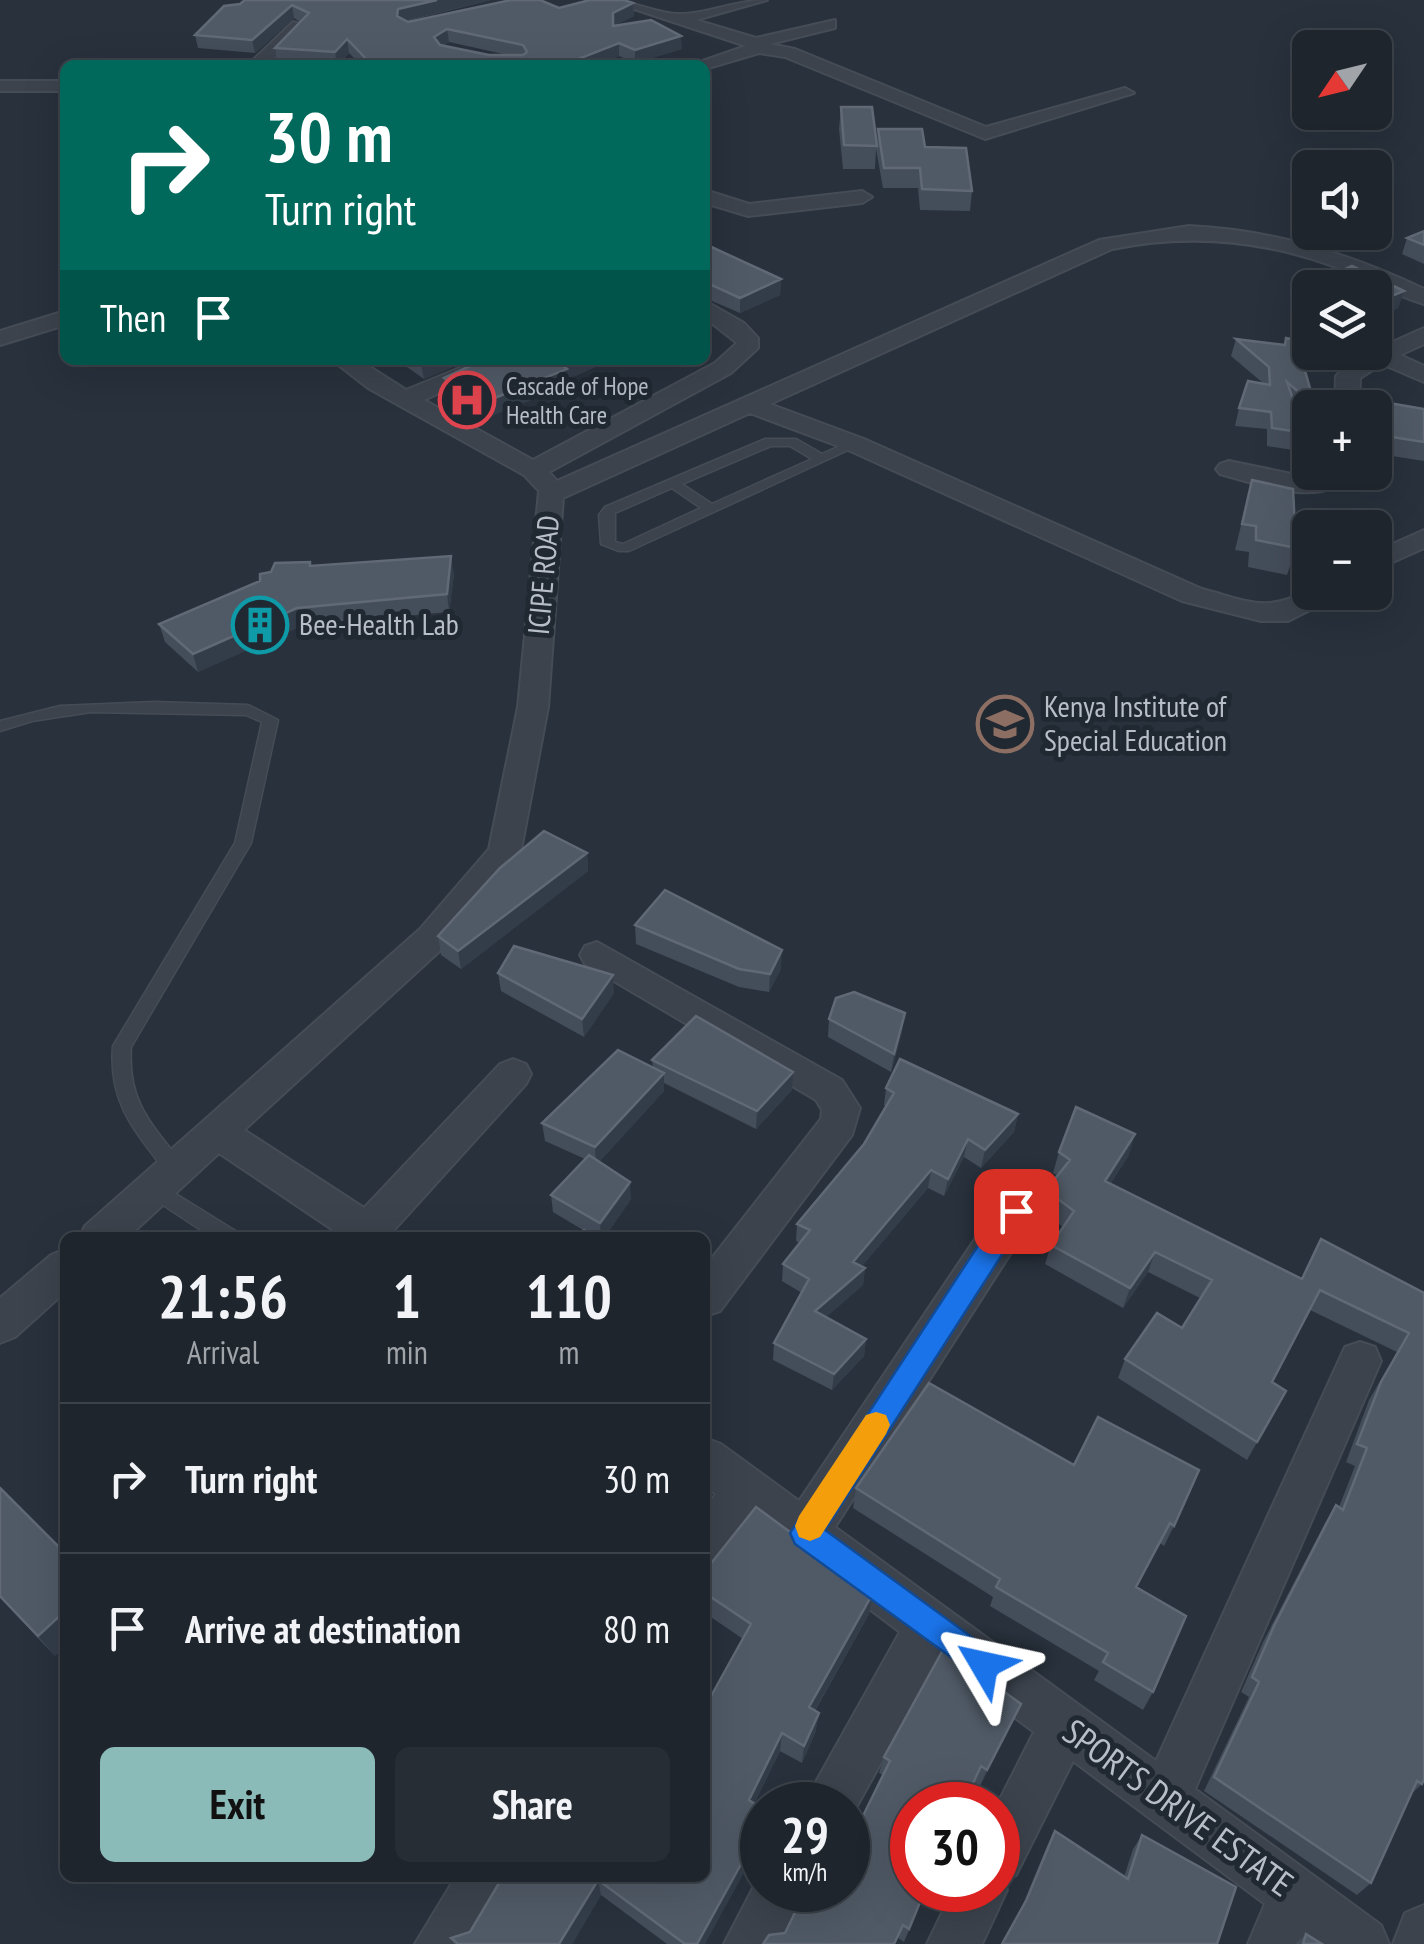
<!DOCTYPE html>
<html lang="en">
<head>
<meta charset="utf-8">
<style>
  :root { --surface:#1e252d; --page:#262d35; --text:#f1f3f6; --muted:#a1a5aa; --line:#3c4249; --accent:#8bbbb9 }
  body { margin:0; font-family:"PT Sans Narrow",sans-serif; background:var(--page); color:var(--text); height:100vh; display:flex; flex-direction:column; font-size:38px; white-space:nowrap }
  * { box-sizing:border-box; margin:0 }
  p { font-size:32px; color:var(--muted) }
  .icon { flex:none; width:55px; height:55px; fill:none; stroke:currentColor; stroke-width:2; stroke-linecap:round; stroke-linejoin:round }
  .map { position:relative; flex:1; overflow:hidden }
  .panel { position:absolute; left:60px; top:1232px; width:650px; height:650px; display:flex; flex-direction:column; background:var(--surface); border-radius:15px; box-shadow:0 10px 40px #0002,0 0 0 2px var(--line) }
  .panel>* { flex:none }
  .top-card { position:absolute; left:60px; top:60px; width:650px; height:305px; border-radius:15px; box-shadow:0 10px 40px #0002,0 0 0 2px var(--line); background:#00695c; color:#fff; overflow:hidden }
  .needle { width:65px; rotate:235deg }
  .buttons { position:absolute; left:1292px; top:30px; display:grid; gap:20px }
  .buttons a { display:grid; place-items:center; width:100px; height:100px; border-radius:15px; background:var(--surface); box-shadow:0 10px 40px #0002,0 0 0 2px var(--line); font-size:50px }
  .speed { position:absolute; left:740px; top:1782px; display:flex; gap:20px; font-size:50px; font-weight:700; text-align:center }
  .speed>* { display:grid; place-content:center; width:130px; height:130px; border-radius:50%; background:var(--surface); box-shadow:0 10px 40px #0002,0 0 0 2px var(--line); line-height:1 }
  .speed small { font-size:25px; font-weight:400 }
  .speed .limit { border:15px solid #d22; background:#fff; color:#111 }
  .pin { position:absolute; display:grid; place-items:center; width:85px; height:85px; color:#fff; margin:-42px; border-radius:20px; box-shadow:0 5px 15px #0006 }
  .me { position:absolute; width:110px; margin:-55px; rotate:306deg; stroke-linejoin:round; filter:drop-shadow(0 0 8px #0008) }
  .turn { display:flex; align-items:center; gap:35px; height:210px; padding:0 40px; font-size:45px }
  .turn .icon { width:130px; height:130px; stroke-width:2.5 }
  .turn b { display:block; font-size:70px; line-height:85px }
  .then { display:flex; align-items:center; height:95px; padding:0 40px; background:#0003; gap:20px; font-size:38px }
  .eta { display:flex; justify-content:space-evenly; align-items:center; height:170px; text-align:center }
  .eta b { font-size:60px; font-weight:800; line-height:70px }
  .button { display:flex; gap:20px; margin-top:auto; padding:20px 40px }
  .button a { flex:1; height:115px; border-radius:15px; background:var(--accent); color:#111; font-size:40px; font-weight:800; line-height:115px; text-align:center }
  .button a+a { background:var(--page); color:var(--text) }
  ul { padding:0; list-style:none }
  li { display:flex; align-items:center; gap:30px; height:150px; padding:0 40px; border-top:2px solid var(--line) }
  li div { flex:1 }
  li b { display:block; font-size:38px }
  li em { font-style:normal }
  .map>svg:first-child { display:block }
</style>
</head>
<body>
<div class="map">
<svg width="1424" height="1944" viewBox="0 0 1424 1944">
  <rect width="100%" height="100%" fill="#28313c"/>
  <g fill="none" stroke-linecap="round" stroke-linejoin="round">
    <g stroke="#454c56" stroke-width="3">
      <path id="lane" d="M765 439H796L822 454 851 441 861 444 629 551H619L601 544 599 515 605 507ZM771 446H790L812 459 712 504 682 484ZM672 488 701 508 623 544 615 542V513Z
        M154 702 248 705 278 720 251 843 131 1047C127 1101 151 1124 183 1164L186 1170 183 1176 176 1178 169 1176C136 1132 108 1104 113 1046L235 843 262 722 246 715 91 712 32 721 0 731V721L60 706Z
        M155 1181 237 1232 240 1238H213L148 1195 145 1189 148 1183Z"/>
    </g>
    <g stroke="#454c56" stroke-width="4">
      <path id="street" d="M607 0C633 0 656 14 679 14 708 14 737 0 767 0L696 20 756 38 835 20V28L770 44 795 49 986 127 1125 88 1134 93 985 139 785 57 759 53 705 69V65H691L746 46Z
        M293 22 307 26 267 65H248Z
        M0 81H65V91H0Z
        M705 190 749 204 862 191 872 197 862 203 748 216 705 203Z
        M1189 226C1273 230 1348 253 1424 289V304C1395 296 1367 278 1339 268 1264 240 1190 233 1112 249L770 404 864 439 1202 589C1249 601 1265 614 1310 589V592H1337L1334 598 1288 621H1261L1182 601 846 449 750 413 563 498 548 707 521 850 499 885 444 947 244 1130 364 1208 500 1064 513 1059 526 1064 531 1074 526 1084 394 1230 398 1238H345L219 1153 127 1238H79L85 1226 420 929 489 849 518 707 539 491 524 475 368 388 332 360H359L406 390 479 360H511L424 400 533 460 715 363 737 343 705 318V301L744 323 758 338V348L731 373 549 472 557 481 1099 240Z
        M65 311V325L0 345V331Z
        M1424 328V344L1400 355 1424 366V382L1382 364 1360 378 1359 408H1335L1336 376 1350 361Z
        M1229 461 1311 478 1325 472H1356C1324 510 1261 485 1220 474L1216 469 1220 464Z
        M1424 530V548L1375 570V552Z
        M597 942 842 1080 860 1108 852 1135 720 1311 705 1316V1267L821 1119 822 1110 816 1100 585 964 580 955 585 946Z
        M1016 1194 1030 1199 1036 1211 1030 1223 835 1527 1156 1761 1345 1347 1360 1342 1375 1347 1381 1361 1195 1789 1381 1925 1389 1944H1318L1305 1935 1302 1944H1248L1265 1904 1073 1761 1016 1875 1004 1881 1007 1890 982 1944H927L953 1890H998L997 1805 1034 1732 938 1660 848 1822V1805H803L900 1632 751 1520 721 1565 705 1572V1509L716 1494 705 1486V1438L721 1444 799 1501 1002 1199Z
        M65 1249V1292L15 1337 0 1343V1298L51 1255Z
        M762 1871V1890H807L780 1944H724Z
        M455 1878H512L473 1944H415Z
        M1424 1905V1944H1393L1405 1913Z"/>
    </g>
    <use href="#lane" fill="#3c434d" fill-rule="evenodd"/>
    <use href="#street" fill="#3c434d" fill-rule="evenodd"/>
  </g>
  <path fill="#444d5a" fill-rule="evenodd" d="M245 0H491L407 21 408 22 559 8 633 3 634 16 613 26 682 49 635 63 619 56 597 65H361L349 53 337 65 277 61 275 48 300 22 294 18 255 53 198 48 195 35ZM449 42 508 55H489L443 46Z
    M841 107 877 145 878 129 925 147 972 191 970 211 920 210 918 188H883L876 149 875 169H843L839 129Z
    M1424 231V264L1402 254 1407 238Z
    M705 244 781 279 780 295 740 313 705 298Z
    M1352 266 1404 291 1398 308 1375 317V288H1310V330H1304L1308 316 1290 308 1295 292Z
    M1236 339 1311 352 1305 370 1315 406 1310 408V423L1298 413 1305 433 1300 451 1267 446V429L1235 426 1239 408 1263 383 1231 356Z
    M397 360H469L424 379Z
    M484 360H611L568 379V385L483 419 446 394 444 378Z
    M1389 403 1424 409V461L1379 454 1383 420Z
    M1252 480 1296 548 1287 575 1248 567 1249 552 1235 550Z
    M310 566 454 574 449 612 301 626 198 672 165 642 159 624Z
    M587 853 588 871 461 969 441 955 438 936Z
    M635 925 781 969 769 992 739 987 636 944Z
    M498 973 614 993 584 1037 501 991Z
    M829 1019 902 1032 891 1072 828 1037Z
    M652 1060 792 1090 756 1129 664 1083V1091L599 1162 631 1199 604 1238H576L583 1230 553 1212 551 1195 585 1159 545 1141 542 1123 653 1068Z
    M886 1088 1018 1114 1014 1132 981 1168 964 1157 944 1196 928 1188 862 1266 865 1268 863 1285 826 1317 866 1339 864 1356 832 1390 773 1360 774 1343 802 1293 782 1281 783 1264 800 1243 796 1241 797 1224 864 1144 886 1107 884 1105Z
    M1059 1152 1129 1155 1110 1184 1302 1279 1424 1293 1422 1784 1410 1795 1371 1883 1357 1895 1204 1791 1249 1697 1241 1692 1263 1642 1325 1523 1336 1505 1339 1507 1355 1466 1346 1462 1369 1400 1397 1352 1310 1310 1272 1382 1286 1391 1247 1460 1118 1378 1125 1359 1182 1328 1200 1298 1148 1272 1123 1308 1045 1264 1051 1245 1063 1227 1040 1210 1046 1190 1057 1175 1053 1173Z
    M929 1383 1174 1526 1164 1546 1160 1543 1136 1587 1153 1692 1143 1710 1094 1680 1099 1671 990 1606 993 1597 853 1508 856 1488Z
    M0 1488 55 1656 0 1598Z
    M705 1571 873 1593 869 1614 815 1711 816 1731 802 1763 780 1751 754 1804 705 1944H667L601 1895 572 1944H454L451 1938 470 1932 502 1878H705L743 1639 705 1613Z
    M1013 1721 980 1786 974 1782 964 1805H912V1890H926L904 1942 898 1938 785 1933 862 1818 883 1775 879 1773 884 1757Z
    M1055 1831 1124 1877 1133 1849 1142 1835 1217 1944 1020 1911 1048 1844Z
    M1306 1934 1322 1944H1295Z"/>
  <path fill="#333d49" d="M437 0H491L400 22 397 16 398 9Z
    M633 3 634 16 613 26V13Z
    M292 5 294 18 255 53 252 40Z
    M447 29 449 42 435 50 434 37Z
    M681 36 682 49 635 63V50Z
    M347 39 349 53 337 65 335 52Z
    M619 43V56L597 65H563Z
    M781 279 780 295 740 313V298Z
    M1404 291 1398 308 1375 317V303Z
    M428 360H469L424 379 421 363Z
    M573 360H611L568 379V385L483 419 482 403Z
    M451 556 454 574 449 612 447 594Z
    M297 608 301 626 198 672 193 654Z
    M587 853 588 871 461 969 458 951Z
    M782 950 781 969 769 992 770 974Z
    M613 975 614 993 584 1037 582 1019Z
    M905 1013 902 1032 891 1072 894 1054Z
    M793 1072 792 1090 756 1129 757 1111Z
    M664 1073V1091L596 1165 595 1147Z
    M1018 1114 1014 1132 981 1168 985 1150Z
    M1135 1134 1129 1155 1099 1202 1105 1181Z
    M968 1139 964 1157 944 1196 948 1179Z
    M931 1170 928 1188 851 1279 853 1262Z
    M630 1182 631 1199 604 1238H601L600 1223Z
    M1155 1252 1148 1272 1123 1308 1130 1288Z
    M865 1268 863 1285 814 1328 815 1311Z
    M866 1339 864 1356 832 1390 834 1374Z
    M873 1593 869 1614 806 1726 809 1707Z
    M65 1611V1647L55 1656 38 1636Z
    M1021 1704 1013 1721 980 1786 987 1770Z
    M819 1713 816 1731 802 1763 804 1746Z
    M782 1733 780 1751 748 1817 749 1800Z
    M762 1826V1840L705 1944H697Z
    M598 1880 601 1895 572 1944H559Z"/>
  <path fill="#505a66" stroke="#606975" stroke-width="2.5" fill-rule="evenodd" d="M245 0H437L398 9 397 16 408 22 511 0H540L559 8 590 0H624L633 3 613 13V26L651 20 681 36 635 50 619 43 563 65H372L347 39 335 52 275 48 309 13 292 5 252 40 195 35 224 6 240 4ZM447 29 523 45 527 52 523 55H489L440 45 434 37Z
    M841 107H872L877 146 844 145Z
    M878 129H922L925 147 966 148 972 191 922 189 920 168H884Z
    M1424 231V245L1407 238Z
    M705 244 781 279 740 298 705 282Z
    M1352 266 1404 291 1375 303V288H1310V299L1295 292Z
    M1286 338 1310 343V352L1304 367 1315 406 1287 382 1305 433 1272 428 1271 412 1239 408 1248 381 1270 385 1269 367 1236 339 1285 345Z
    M483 360H573L562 365 567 369 482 403 444 378Z
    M1389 403 1424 409V442L1385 436Z
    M1252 480 1293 489 1296 548 1256 540V526L1242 524Z
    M451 556 447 594 297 608 193 654 159 624 260 581V574L271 572 275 563 310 562V566Z
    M544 831 587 853 458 951 438 936 500 868Z
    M665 890 782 950 770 974 739 969 635 925Z
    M514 946 613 975 582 1019 498 973Z
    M854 992 905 1013 894 1054 829 1019 836 998Z
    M696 1016 793 1072 757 1111 652 1060Z
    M618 1050 664 1073 595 1147 542 1123Z
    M900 1059 1018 1114 985 1150 968 1139 948 1179 931 1170 853 1262 865 1268 815 1311 866 1339 834 1374 774 1343 809 1279 783 1264 810 1230 797 1224 864 1144 894 1093 886 1088Z
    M1076 1107 1135 1134 1105 1181 1302 1279 1321 1239 1424 1293V1779L1422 1784 1417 1781 1371 1883 1214 1777 1259 1682 1252 1677 1274 1626 1336 1505 1343 1510 1367 1448 1357 1444 1381 1382 1409 1333 1320 1290 1272 1382 1286 1391 1257 1442 1125 1359 1157 1313 1182 1328 1212 1280 1155 1252 1130 1288 1051 1245 1074 1211 1046 1190 1070 1160 1059 1152Z
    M589 1155 630 1182 600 1223 551 1195Z
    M584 1230 597 1238H576Z
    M929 1383 1074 1465 1098 1417 1199 1470 1174 1526 1170 1523 1136 1587 1186 1616 1153 1692 1103 1662 1108 1653 996 1587 1000 1579 856 1488Z
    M0 1488 65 1553V1611L38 1636 0 1596Z
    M756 1507 873 1593 809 1707 819 1713 804 1746 782 1733 749 1800 762 1809V1826L697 1944H685L598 1880 559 1944H458L451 1938 470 1932 502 1878H705V1707L751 1624 705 1593V1571Z
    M944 1648 1021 1704 987 1770 981 1766 963 1805 940 1791 934 1805H912V1890H925L909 1929 903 1925 894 1944H763L769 1935 785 1933 806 1890H848V1809L862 1818 890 1761 884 1757Z
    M1055 1831 1128 1879 1142 1835 1236 1887 1217 1944H1002L1027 1899Z
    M1306 1934 1322 1944H1303Z"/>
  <path fill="#1a73e8" stroke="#114b97" stroke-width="2.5" d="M1016 1200 1028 1211 1025 1219 825 1530 995 1654 1000 1665 995 1676 984 1681 795 1544 790 1533 1006 1203Z"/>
  <path fill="#f59e0b" d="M876 1412 886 1415 890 1425 886 1434 820 1537 810 1541 799 1537 795 1526 799 1516 866 1415Z"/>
  <defs>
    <g id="hospital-ring" transform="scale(2.875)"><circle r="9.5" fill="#202832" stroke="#e0444e" stroke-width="1.5"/><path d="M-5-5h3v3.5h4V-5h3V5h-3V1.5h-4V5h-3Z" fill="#e0444e"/></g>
    <g id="building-ring" transform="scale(2.875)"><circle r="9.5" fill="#202832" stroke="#0f9aa8" stroke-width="1.5"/><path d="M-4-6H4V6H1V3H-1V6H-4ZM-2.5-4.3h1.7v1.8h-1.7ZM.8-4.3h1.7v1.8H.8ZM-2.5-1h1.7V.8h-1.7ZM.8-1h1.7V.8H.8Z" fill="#0f9aa8"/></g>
    <g id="school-ring" transform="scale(2.875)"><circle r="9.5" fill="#202832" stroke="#8d6e63" stroke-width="1.5"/><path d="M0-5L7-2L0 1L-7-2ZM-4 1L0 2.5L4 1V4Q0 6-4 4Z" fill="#8d6e63"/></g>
  </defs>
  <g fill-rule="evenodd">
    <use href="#hospital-ring" x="467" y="400"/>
    <use href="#building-ring" x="260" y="625"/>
    <use href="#school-ring" x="1005" y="724"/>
  </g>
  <g text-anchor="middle" stroke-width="10" stroke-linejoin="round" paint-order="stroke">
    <g font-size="25" fill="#b8bec8" stroke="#202832" text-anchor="start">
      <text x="506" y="395">Cascade of Hope<tspan x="506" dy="29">Health Care</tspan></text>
    </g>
    <g font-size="30" fill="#b8bec8" stroke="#202832">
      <text transform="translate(544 575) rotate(-85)" y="10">ICIPE ROAD</text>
    </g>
    <g font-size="30" fill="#b8bec8" stroke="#202832" text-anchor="start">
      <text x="299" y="635">Bee-Health Lab</text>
      <text x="1044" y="717">Kenya Institute of<tspan x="1044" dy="34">Special Education</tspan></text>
    </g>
    <g font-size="35" fill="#b8bec8" stroke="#202832">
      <text transform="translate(1178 1808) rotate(36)" y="12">SPORTS DRIVE ESTATE</text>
    </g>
  </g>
</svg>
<div class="buttons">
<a><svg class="needle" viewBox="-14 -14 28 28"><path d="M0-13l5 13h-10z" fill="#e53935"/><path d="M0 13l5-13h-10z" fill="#a1a5aa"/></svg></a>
<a><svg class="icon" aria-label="sound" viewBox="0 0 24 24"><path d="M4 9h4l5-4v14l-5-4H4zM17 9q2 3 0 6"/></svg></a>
<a><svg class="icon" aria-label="layers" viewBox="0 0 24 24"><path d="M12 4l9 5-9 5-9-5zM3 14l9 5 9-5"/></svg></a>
<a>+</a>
<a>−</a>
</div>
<div class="speed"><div>29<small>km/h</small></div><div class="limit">30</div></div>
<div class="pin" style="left:1016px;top:1211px;background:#d93025"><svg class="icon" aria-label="arrive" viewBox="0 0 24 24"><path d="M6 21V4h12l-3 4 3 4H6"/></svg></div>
<svg class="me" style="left:984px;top:1665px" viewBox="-20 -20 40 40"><path d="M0-17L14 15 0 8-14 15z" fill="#1a73e8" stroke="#fff" stroke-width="4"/></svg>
<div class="top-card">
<div class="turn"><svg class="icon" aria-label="right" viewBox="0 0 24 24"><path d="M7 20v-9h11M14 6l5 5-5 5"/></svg><div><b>30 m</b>Turn right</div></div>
<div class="then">Then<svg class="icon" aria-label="arrive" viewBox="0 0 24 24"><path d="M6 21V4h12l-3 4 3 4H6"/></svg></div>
</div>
<section class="panel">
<div class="eta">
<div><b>21:56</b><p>Arrival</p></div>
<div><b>1</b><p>min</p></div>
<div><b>110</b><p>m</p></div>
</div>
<ul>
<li><svg class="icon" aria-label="right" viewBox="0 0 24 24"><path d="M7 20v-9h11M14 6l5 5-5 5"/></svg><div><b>Turn right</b></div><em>30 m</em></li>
<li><svg class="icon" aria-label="arrive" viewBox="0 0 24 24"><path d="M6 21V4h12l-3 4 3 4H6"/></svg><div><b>Arrive at destination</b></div><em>80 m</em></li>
</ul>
<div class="button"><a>Exit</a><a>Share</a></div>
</section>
</div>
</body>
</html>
